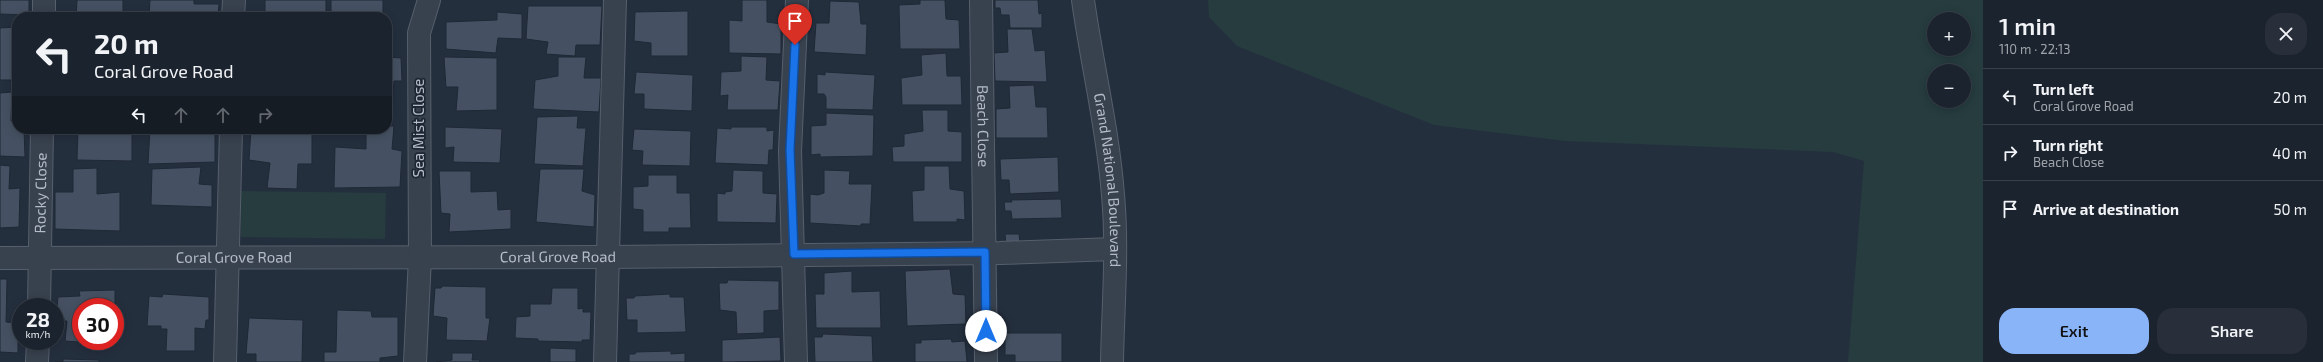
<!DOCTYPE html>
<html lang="en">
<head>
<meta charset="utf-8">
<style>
  :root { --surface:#1b232e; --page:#282f3a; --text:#f1f3f6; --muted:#a0a4aa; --line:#39404a; --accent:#8ab4f8 }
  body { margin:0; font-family:"Exo 2",sans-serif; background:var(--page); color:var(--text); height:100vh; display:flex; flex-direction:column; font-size:15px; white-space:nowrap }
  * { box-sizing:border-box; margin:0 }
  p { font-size:13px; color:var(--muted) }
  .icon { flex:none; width:22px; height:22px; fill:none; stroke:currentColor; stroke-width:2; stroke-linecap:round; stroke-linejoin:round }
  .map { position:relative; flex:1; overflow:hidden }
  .side { display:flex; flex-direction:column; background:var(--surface); width:340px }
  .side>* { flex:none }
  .banner { position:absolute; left:12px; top:12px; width:380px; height:122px; border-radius:16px; box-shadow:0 2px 10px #0003,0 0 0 1px var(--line); background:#1b232e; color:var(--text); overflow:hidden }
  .controls { position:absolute; left:1927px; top:12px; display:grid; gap:8px }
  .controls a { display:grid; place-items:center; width:44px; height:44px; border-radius:50%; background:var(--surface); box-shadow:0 2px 10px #0003,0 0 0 1px var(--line); font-size:20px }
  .speed { position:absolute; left:12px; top:298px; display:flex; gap:8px; font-size:20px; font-weight:700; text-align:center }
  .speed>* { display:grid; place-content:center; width:52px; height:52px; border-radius:50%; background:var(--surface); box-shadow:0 2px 10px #0003,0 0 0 1px var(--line); line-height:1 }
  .speed small { font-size:10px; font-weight:400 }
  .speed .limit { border:6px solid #d22; background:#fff; color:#111 }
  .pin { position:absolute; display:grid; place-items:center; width:34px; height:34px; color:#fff; margin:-41px -17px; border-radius:50% 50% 50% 0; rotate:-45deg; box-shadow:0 0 4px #0007 }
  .pin .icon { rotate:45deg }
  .me { position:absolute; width:44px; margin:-22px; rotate:0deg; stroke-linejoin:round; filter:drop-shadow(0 0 3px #0008) }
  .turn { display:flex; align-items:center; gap:14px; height:84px; padding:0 16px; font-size:18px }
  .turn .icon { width:52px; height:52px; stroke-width:2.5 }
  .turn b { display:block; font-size:28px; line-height:34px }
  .lanes { display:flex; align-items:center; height:38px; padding:0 16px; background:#0003; justify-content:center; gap:20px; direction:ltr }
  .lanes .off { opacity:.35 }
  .round { display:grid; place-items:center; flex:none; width:42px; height:42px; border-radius:16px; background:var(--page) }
  .head { display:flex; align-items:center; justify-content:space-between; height:68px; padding:0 16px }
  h1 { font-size:24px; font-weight:600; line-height:30px }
  .button { display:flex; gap:8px; margin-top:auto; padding:8px 16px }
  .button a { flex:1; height:46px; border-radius:16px; background:var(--accent); color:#111; font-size:16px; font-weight:600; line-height:46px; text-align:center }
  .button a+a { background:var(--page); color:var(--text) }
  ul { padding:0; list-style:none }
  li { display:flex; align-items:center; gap:12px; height:56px; padding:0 16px; border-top:1px solid var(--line) }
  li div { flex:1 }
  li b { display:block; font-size:15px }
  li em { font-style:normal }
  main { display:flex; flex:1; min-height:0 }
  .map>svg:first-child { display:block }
</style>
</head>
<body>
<main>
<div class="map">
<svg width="1983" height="362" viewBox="0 0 1983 362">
  <rect width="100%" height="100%" fill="#242f3e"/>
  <path fill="#263c3f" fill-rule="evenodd" d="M1208 0H1983V362H1848L1864 161 1833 152 1566 141 1434 125 1237 46 1209 17ZM1934 19H1964V49H1934ZM1934 71H1964V101H1934Z
    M241 191 386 193 385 239 241 237Z"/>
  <path fill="#455162" stroke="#1f2835" d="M0 0H29V15L0 14Z
    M77 0H123V17H76Z
    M150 0H194V4H219L218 17H149Z
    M265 0H326V16L265 14Z
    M331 0H383V17L331 16Z
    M742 0H767V22L781 24V54L729 53V20L742 21Z
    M920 0H945L946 19 959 20 960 49H900L899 5 920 4Z
    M995 0H1038L1039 14 1042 13V28H1010L1009 15H1001L1000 8H995Z
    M830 1 859 2 861 24H867L866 55 814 52 816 23H829Z
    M528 6H602L600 45H576L575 56 546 54 548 42 526 39Z
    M688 11V56H651V43L634 41 635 12Z
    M497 12 522 14V39L498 38 496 53 446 49V22L497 20Z
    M16 27 13 80H0V28Z
    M1007 29H1032L1035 51 1045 50 1047 82 995 81 994 53 1008 52Z
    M946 53 947 76H961L962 105H902L901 78 922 75 921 55Z
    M741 56 767 57 766 80 780 81 778 110H727L728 95 720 96 721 72 741 71Z
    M387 57 401 58 402 81H394L392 106H387Z
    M444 57 497 58V110L456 111 458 87H446Z
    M558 57H586L584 78H601L599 112 533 109 535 80 558 76Z
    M636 72 693 75 692 111 644 109V94H634Z
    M825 72 875 75 873 110 826 109V97L824 94H817V74L825 75Z
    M1034 85 1036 107H1047L1048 138H996V109L1010 108 1009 86Z
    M12 92 11 121H17V129H24L25 157 0 156V93Z
    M922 110H948V131L962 132V162H893L892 147 904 146V134L923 131Z
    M826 113 874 115 873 156 820 157V154L811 155V126L826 125Z
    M578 116 577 128H586L583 166 534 164 537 117Z
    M387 126H394L392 149 402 151 400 187 334 188 335 147 366 149V129H387Z
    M445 127 502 129 500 163 453 162 454 147 445 148Z
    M731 127H767V131L774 130 773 150H769L768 165 715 163 717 128 731 129Z
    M78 129H132V161L77 160Z
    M150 129H215V162L148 164Z
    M251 129H312V164H298L297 189 267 188 270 163 249 160Z
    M634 129 691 131 690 166 642 165 643 151 632 150Z
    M1058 157 1059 192 1010 194 1009 180H1001L1000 159Z
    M0 165 10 166 9 189 20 188 19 227 0 228Z
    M924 166H949L950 189 964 191 965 220 957 219V222H913L912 191 924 190Z
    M201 167 199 184 212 185V207L151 205 152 169Z
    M97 168V194L120 192V231L55 229V192H73V169Z
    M540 169H584L582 191 595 195 594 227 536 222Z
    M733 170 763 171V193L777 194 776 223 717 222V193L725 194V192L732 191Z
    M824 170 850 171 849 184H872L870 224H861V226L810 223V194L818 195 824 193Z
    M439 171H471V192L497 191 498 210 511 209V229L449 232 450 214 441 213Z
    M648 175H677V193H690L691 228H669V232H643V210L633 209V187L648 186Z
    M1061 199 1062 218 1012 219 1011 211H1005L1004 202H1012L1011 200Z
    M1005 234H1019L1020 243 1006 244Z
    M950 269 953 294 965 295 966 324 907 326 905 271Z
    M852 271V292L880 291 881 328H816L815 294H824V273Z
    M0 279H7L6 322 18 323V353L0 352Z
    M728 280 779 281V310L764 311V333L737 334 736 312 720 310 719 283H727Z
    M443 286 486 287V318H490L487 341 446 340 447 318 433 316 435 288H441Z
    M552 288H578V309L583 308V312H591L590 340H582V342L538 341V339L515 338 516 317 530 316V304H551Z
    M115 290V307H81V341H91V343L65 341 67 321H64V318H56L58 297 80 296 79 291Z
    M163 294 209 297V320H206L205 329 195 328V351H166L167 329H161V326H147L149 296 162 297Z
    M670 294V297H684L686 332 637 333V320H627L626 298H634L635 296Z
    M337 310 371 311 372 317H398V356L380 358V362H324V352H336Z
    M249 318 303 320 302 362H256V354H246Z
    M1005 333H1062V362H1015V355H1005Z
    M823 334 872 336 873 362H815L814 337H822Z
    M780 337 781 361 722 362V340Z
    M951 339 952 342 965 341 967 362H915V343H921V340Z
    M550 348 576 349V362H550Z
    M671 351V354L685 353V362H629V354H635L636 352Z
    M452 353H473L472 360H479L480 362H436L452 360Z
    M63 359 99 360V362H55H63Z"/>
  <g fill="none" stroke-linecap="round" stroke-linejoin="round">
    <g stroke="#565f6c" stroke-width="24">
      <g id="street">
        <path id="s1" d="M981 0 986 362"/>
        <path id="s2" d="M1083 0C1092 65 1108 129 1113 195 1118 250 1113 306 1112 362"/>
        <path d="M44 17V0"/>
        <path d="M233 17 234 0"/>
        <path id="s3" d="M0 258 608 257 1000 253 1115 249"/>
        <path id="s4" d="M39 307 42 129"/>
        <path d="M37 362 38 341"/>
        <path d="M225 362 231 129"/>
        <path d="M415 362 420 257 419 33 429 0"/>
        <path d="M605 362 615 0"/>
        <path d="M796 362 790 151 797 0"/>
      </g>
    </g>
    <use href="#street" stroke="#38414e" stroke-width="22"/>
  </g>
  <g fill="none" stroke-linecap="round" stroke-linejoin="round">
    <g stroke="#114b97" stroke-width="10">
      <path id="route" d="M795 45 790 150 794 254 985 252 986 331"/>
    </g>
    <use href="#route" stroke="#1a73e8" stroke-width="7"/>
  </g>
  <g text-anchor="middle" stroke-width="3.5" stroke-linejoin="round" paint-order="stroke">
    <g font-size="15" fill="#b4bcc9" stroke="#1d2633">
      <text dy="5" stroke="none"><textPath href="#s1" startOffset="126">Beach Close</textPath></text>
      <text transform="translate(419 128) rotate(-90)" y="5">Sea Mist Close</text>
      <text dy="5" stroke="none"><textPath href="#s2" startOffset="182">Grand National Boulevard</textPath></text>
      <text dy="5" stroke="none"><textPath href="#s4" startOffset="114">Rocky Close</textPath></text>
      <text dy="5" stroke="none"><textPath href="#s3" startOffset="558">Coral Grove Road</textPath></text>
      <text dy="5" stroke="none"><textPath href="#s3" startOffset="234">Coral Grove Road</textPath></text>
    </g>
  </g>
</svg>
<div class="controls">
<a>+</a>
<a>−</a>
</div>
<div class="speed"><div>28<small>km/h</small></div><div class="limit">30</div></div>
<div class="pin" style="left:795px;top:45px;background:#d93025"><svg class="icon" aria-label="arrive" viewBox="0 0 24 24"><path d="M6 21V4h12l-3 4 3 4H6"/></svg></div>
<svg class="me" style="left:986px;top:331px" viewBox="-20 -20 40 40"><circle r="19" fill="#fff"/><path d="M0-13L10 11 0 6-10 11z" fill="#1a73e8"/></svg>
<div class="banner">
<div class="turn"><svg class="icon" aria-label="left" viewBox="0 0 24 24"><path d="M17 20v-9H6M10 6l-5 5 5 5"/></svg><div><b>20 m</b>Coral Grove Road</div></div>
<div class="lanes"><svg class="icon" aria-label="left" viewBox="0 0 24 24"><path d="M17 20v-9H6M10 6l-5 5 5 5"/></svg><svg class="icon off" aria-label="ahead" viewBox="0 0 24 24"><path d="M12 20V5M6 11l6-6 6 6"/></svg><svg class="icon off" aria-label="ahead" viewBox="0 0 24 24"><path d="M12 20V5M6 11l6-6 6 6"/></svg><svg class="icon off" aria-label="right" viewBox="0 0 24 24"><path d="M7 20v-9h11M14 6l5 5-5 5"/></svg></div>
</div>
</div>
<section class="side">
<div class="head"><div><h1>1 min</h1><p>110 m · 22:13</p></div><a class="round"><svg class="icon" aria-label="close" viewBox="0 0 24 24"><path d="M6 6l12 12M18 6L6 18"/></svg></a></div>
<ul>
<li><svg class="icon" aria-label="left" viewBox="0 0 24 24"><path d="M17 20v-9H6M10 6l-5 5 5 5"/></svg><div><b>Turn left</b><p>Coral Grove Road</p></div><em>20 m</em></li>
<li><svg class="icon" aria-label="right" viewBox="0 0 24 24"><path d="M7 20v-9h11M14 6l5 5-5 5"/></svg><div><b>Turn right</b><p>Beach Close</p></div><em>40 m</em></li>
<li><svg class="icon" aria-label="arrive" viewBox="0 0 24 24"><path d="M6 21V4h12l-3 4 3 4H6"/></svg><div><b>Arrive at destination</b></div><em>50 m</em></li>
</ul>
<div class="button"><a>Exit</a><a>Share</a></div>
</section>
</main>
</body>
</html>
